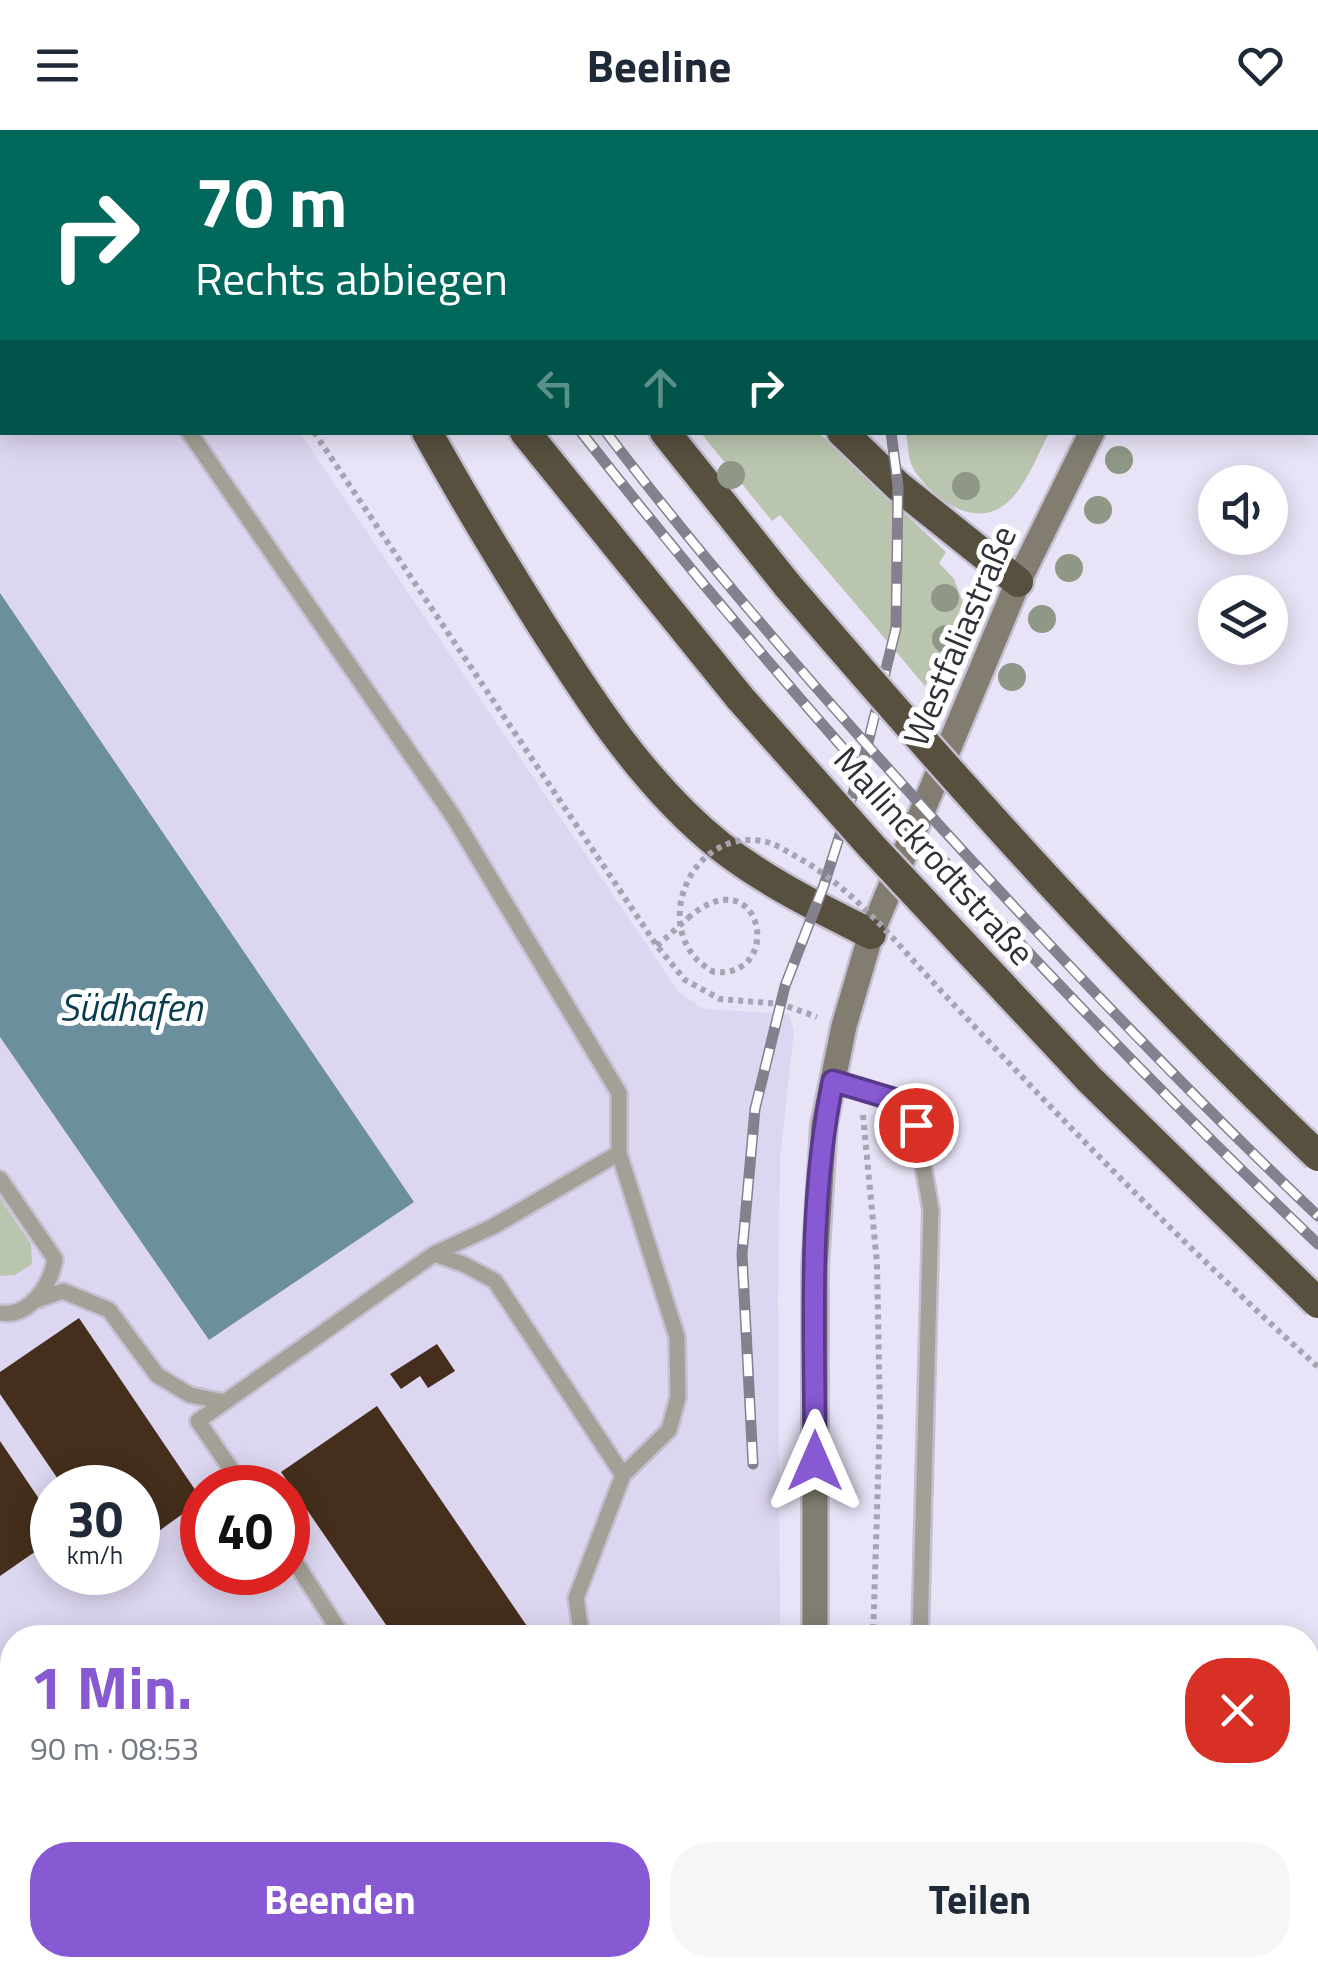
<!DOCTYPE html>
<html lang="de">
<head>
<meta charset="utf-8">
<style>
  :root { --surface:#fff; --page:#f6f6f7; --text:#1f2937; --muted:#747a83; --accent:#8759d2 }
  body { margin:0; font-family:"Titillium Web",sans-serif; background:var(--page); color:var(--text); height:100vh; display:flex; flex-direction:column; font-size:38px; white-space:nowrap }
  * { box-sizing:border-box; margin:0 }
  p { font-size:32px; color:var(--muted) }
  .icon { flex:none; width:55px; height:55px; fill:none; stroke:currentColor; stroke-width:2; stroke-linecap:round; stroke-linejoin:round }
  .map { position:relative; flex:1; overflow:hidden }
  .details { position:absolute; left:0px; top:1495px; width:1320px; height:352px; display:flex; flex-direction:column; background:var(--surface); border-radius:40px 40px 0 0; box-shadow:0 5px 25px #0003 }
  .details>* { flex:none }
  .top-card { position:absolute; left:0px; top:0px; width:1320px; height:305px; box-shadow:0 5px 25px #0003; background:#00695c; color:#fff; overflow:hidden }
  .tools { position:absolute; left:1198px; top:335px; display:grid; gap:20px }
  .tools a { display:grid; place-items:center; width:90px; height:90px; border-radius:50%; background:var(--surface); box-shadow:0 5px 25px #0003; font-size:50px }
  .speed { position:absolute; left:30px; top:1335px; display:flex; gap:20px; font-size:50px; font-weight:700; text-align:center }
  .speed>* { display:grid; place-content:center; width:130px; height:130px; border-radius:50%; background:var(--surface); box-shadow:0 5px 25px #0003; line-height:1 }
  .speed small { font-size:25px; font-weight:400 }
  .speed .limit { border:15px solid #d22; background:#fff; color:#111 }
  .pin { position:absolute; display:grid; place-items:center; width:85px; height:85px; color:#fff; margin:-42px; border:5px solid #fff; border-radius:50%; box-shadow:0 2px 10px #0007 }
  .me { position:absolute; width:110px; margin:-55px; rotate:0deg; stroke-linejoin:round; filter:drop-shadow(0 0 8px #0008) }
  .turn { display:flex; align-items:center; gap:35px; height:210px; padding:0 30px; font-size:45px }
  .turn .icon { width:130px; height:130px; stroke-width:2.5 }
  .turn b { display:block; font-size:70px; line-height:85px }
  .lanes { display:flex; align-items:center; height:95px; padding:0 30px; background:#0003; justify-content:center; gap:50px; direction:ltr }
  .lanes .off { opacity:.35 }
  .round { display:grid; place-items:center; flex:none; width:105px; height:105px; border-radius:40px; background:var(--page) }
  .headline { display:flex; align-items:center; justify-content:space-between; height:170px; padding:0 30px }
  h1 { font-size:60px; font-weight:700; line-height:75px; color:var(--accent) }
  .action { display:flex; gap:20px; margin-top:auto; padding:20px 30px }
  .action a { flex:1; height:115px; border-radius:40px; background:var(--accent); color:#fff; font-size:40px; font-weight:700; line-height:115px; text-align:center }
  .action a+a { background:var(--page); color:var(--text) }
  header { display:flex; justify-content:space-between; align-items:center; height:130px; padding:0 30px; background:var(--surface); font-size:45px; font-weight:700 }
  .map>svg:first-child { display:block }
</style>
</head>
<body>
<header><svg class="icon" aria-label="menu" viewBox="0 0 24 24"><path d="M4 6h16M4 12h16M4 18h16"/></svg>Beeline<svg class="icon" aria-label="heart" viewBox="0 0 24 24"><path d="M12 20l-8-8c-3-5 5-10 8-4 3-6 11-1 8 4z"/></svg></header>
<div class="map">
<svg width="1318" height="1847" viewBox="0 0 1318 1847">
  <rect width="100%" height="100%" fill="#e9e3f7"/>
  <path fill="#ddd6f0" fill-rule="evenodd" d="M0 0 96 2H2V302L300 303 678 861 703 879 789 884 794 901 780 1028 778 1167 780 1507 12 1508V1835H757L753 1847H0ZM52 1358H138V1442H52ZM202 1358H288V1442H202Z"/>
  <path fill="#bac5af" d="M701 303H819L946 422 939 433 954 449 963 473 925 556 780 385 772 391Z
    M906 303V302L1049 303C1036 327 1023 366 998 379 966 395 931 365 914 340 908 331 908 314 906 303Z
    M0 1068 31 1114 32 1134 15 1145 0 1146Z"/>
  <path fill="#6c8f9e" d="M0 463 414 1072 209 1210 0 907Z"/>
  <path fill="#452f1c" d="M79 1188 202 1370 138 1416V1358H64L0 1264V1242Z
    M437 1214 455 1241 428 1258 420 1246 401 1259 390 1244Z
    M377 1276 529 1499 517 1508H395L281 1342Z
    M0 1311 52 1388V1410L0 1446Z
    M55 1835 63 1847H37Z"/>
  <g fill="none" stroke-linecap="round" stroke-linejoin="round">
    <g stroke="#c4bfd1" stroke-width="20">
      <path id="lane" d="M0 29 2 33
        M189 302 453 686 619 963V1023L677 1207 678 1267 669 1300 623 1345 576 1468 582 1508
        M833 951 903 971 916 995 931 1080 920 1508
        M0 1049 55 1129C51 1154 30 1188 0 1183
        M434 1124 494 1096 619 1023
        M34 1171 63 1161 109 1180 157 1245 190 1265 224 1272
        M244 1358 198 1291 434 1124 463 1134 495 1151 623 1345
        M288 1421 344 1508
        M0 1619 12 1637
        M146 1835 154 1847
        M627 1835 629 1847"/>
    </g>
    <g stroke="#c4bfd1" stroke-width="30">
      <path id="secondary" d="M1240 2 1241 0
        M815 1508V1136L824 994 844 896 871 804 1018 452 1092 302
        M790 1847 793 1835"/>
    </g>
    <g stroke="#c4bfd1" stroke-width="35">
      <path id="highway" d="M260 0 262 2
        M298 0 300 2
        M433 0 435 2
        M521 0 524 2
        M427 302C463 367 501 430 540 492 591 572 645 656 720 716 766 752 819 778 871 804
        M525 302 740 568
        M665 302 788 456
        M842 302 898 356 1018 452"/>
    </g>
    <path stroke="#a8a3b3" stroke-width="6" stroke-dasharray="5 5" stroke-linecap="butt" d="M107 0 109 2
      M314 302 657 816 685 850 720 869 781 874 817 887
      M657 816 688 788
      M863 985 877 1134 880 1287 873 1508
      M844 1847 848 1835"/>
    <use href="#lane" stroke="#a3a097" stroke-width="15"/>
    <use href="#secondary" stroke="#837d71" stroke-width="25"/>
    <use href="#highway" stroke="#57503f" stroke-width="30"/>
    <g stroke="#84808e" stroke-width="11">
      <path id="rail" d="M352 0 353 2
        M378 0 379 2
        M775 0 777 2
        M581 302C807 590 1053 861 1318 1114
        M606 302C710 439 824 568 939 695 1061 829 1186 961 1318 1086
        M753 1334 742 1124 755 979 785 856 824 755 864 629 896 498 898 356 891 302"/>
    </g>
    <use href="#rail" stroke="#fff" stroke-width="8" stroke-dasharray="22" stroke-linecap="butt"/>
    <g stroke="#c4bfd1" stroke-width="35" stroke-linecap="butt">
      <path id="highway-bridge" d="M788 456C957 653 1130 847 1318 1026
        M740 568 872 717 1090 950 1318 1173"/>
    </g>
    <path stroke="#a8a3b3" stroke-width="6" stroke-dasharray="5 5" stroke-linecap="butt" d="M688 788C762 724 786 849 714 842 646 806 688 698 762 711 775 713 786 721 797 727 847 755 882 796 920 838 949 870 979 901 1009 933 1108 1038 1211 1140 1318 1237"/>
    <use href="#highway-bridge" stroke="#57503f" stroke-width="30"/>
  </g>
  <g fill="#8f9786">
    <circle cx="1119" cy="330" r="14"/>
    <circle cx="731" cy="345" r="14"/>
    <circle cx="966" cy="356" r="14"/>
    <circle cx="1098" cy="380" r="14"/>
    <circle cx="1069" cy="438" r="14"/>
    <circle cx="945" cy="468" r="14"/>
    <circle cx="1042" cy="489" r="14"/>
    <circle cx="946" cy="509" r="14"/>
    <circle cx="1012" cy="547" r="14"/>
  </g>
  <g fill="none" stroke-linecap="round" stroke-linejoin="round">
    <g stroke="#583a88" stroke-width="25">
      <path id="route" d="M815 1331C815 1205 807 1075 833 951L903 972 916 995"/>
    </g>
    <use href="#route" stroke="#8759d2" stroke-width="18"/>
  </g>
  <g text-anchor="middle" stroke-width="10" stroke-linejoin="round" paint-order="stroke">
    <g font-size="35" fill="#312f37" stroke="#fff">
      <text transform="translate(960 506) rotate(-67)" y="12">Westfaliastraße</text>
      <text transform="translate(934 726) rotate(48)" y="12">Mallinckrodtstraße</text>
    </g>
    <g font-size="38" font-style="italic" fill="#083d4f" stroke="#fff">
      <text x="131" y="891">Südhafen</text>
    </g>
  </g>
</svg>
<div class="tools">
<a><svg class="icon" aria-label="sound" viewBox="0 0 24 24"><path d="M4 9h4l5-4v14l-5-4H4zM17 9q2 3 0 6"/></svg></a>
<a><svg class="icon" aria-label="layers" viewBox="0 0 24 24"><path d="M12 4l9 5-9 5-9-5zM3 14l9 5 9-5"/></svg></a>
</div>
<div class="speed"><div>30<small>km/h</small></div><div class="limit">40</div></div>
<div class="pin" style="left:916px;top:995px;background:#d93025"><svg class="icon" aria-label="arrive" viewBox="0 0 24 24"><path d="M6 21V4h12l-3 4 3 4H6"/></svg></div>
<svg class="me" style="left:815px;top:1331px" viewBox="-20 -20 40 40"><path d="M0-17L14 15 0 8-14 15z" fill="#8759d2" stroke="#fff" stroke-width="4"/></svg>
<div class="top-card">
<div class="turn"><svg class="icon" aria-label="right" viewBox="0 0 24 24"><path d="M7 20v-9h11M14 6l5 5-5 5"/></svg><div><b>70 m</b>Rechts abbiegen</div></div>
<div class="lanes"><svg class="icon off" aria-label="left" viewBox="0 0 24 24"><path d="M17 20v-9H6M10 6l-5 5 5 5"/></svg><svg class="icon off" aria-label="ahead" viewBox="0 0 24 24"><path d="M12 20V5M6 11l6-6 6 6"/></svg><svg class="icon" aria-label="right" viewBox="0 0 24 24"><path d="M7 20v-9h11M14 6l5 5-5 5"/></svg></div>
</div>
<section class="details">
<div class="headline"><div><h1>1 Min.</h1><p>90 m · 08:53</p></div><a class="round" style="background:#d93025;color:#fff"><svg class="icon" aria-label="close" viewBox="0 0 24 24"><path d="M6 6l12 12M18 6L6 18"/></svg></a></div>
<div class="action"><a>Beenden</a><a>Teilen</a></div>
</section>
</div>
</body>
</html>
